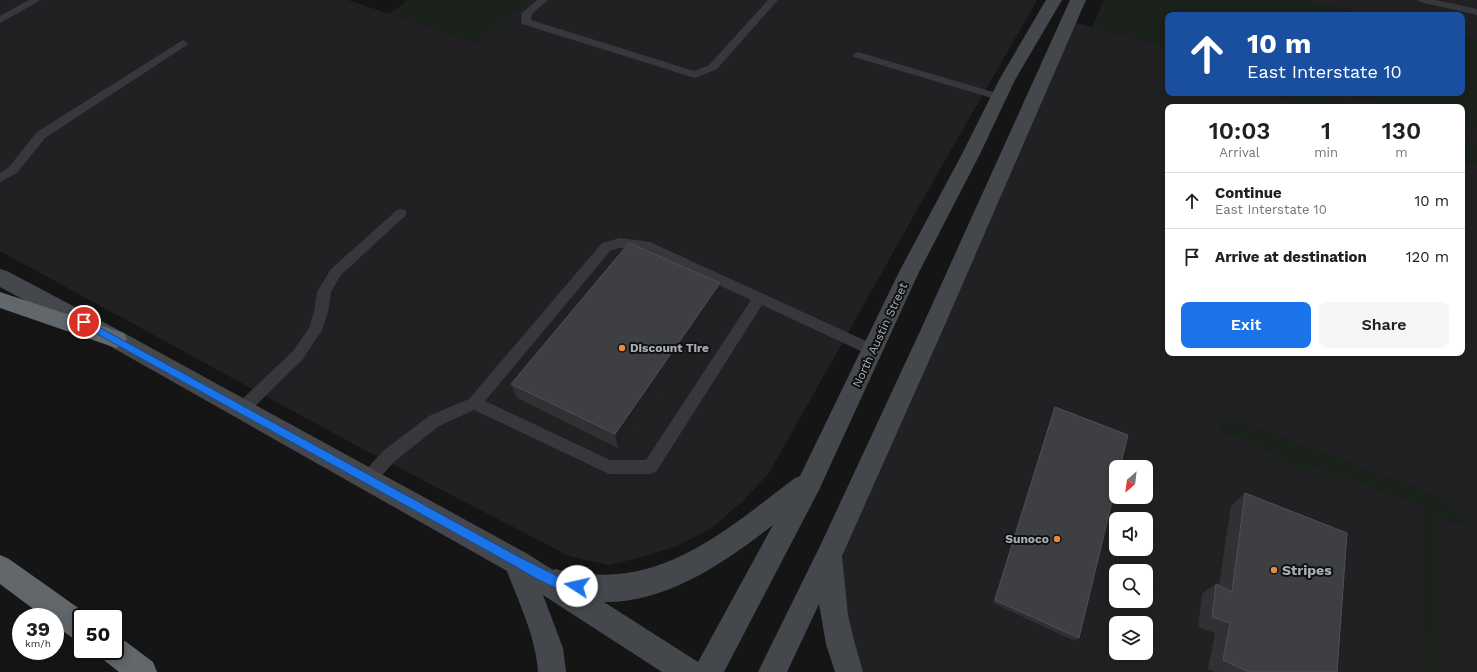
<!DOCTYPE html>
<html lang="en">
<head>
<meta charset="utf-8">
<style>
  :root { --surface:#fff; --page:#f6f6f6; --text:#202124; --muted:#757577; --line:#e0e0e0; --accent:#1a73e8 }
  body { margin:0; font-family:"Work Sans",sans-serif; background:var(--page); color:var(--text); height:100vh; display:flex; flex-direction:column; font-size:15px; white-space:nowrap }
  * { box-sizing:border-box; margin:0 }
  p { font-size:13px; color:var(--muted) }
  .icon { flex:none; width:22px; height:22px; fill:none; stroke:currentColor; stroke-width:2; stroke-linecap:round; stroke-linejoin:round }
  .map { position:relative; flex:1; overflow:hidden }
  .sheet { position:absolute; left:1165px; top:104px; width:300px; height:252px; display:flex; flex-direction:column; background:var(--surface); border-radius:8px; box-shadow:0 2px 10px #0003 }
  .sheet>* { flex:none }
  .top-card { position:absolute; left:1165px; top:12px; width:300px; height:84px; border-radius:8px; box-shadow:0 2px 10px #0003; background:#1a4fa0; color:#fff; overflow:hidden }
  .needle { width:26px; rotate:208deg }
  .buttons { position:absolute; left:1109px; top:460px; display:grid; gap:8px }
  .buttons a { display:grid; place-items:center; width:44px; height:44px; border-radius:8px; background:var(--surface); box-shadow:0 2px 10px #0003; font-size:20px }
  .speed { position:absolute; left:12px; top:608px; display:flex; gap:8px; font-size:20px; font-weight:700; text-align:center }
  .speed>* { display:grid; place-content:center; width:52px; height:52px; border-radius:50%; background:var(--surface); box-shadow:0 2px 10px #0003; line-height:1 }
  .speed small { font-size:10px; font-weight:400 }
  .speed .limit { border:2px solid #111; border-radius:6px; background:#fff; color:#111 }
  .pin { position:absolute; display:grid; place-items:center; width:34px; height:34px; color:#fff; margin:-17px; border:2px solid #fff; border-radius:50%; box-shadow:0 1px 4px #0007 }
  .me { position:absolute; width:44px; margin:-22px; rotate:280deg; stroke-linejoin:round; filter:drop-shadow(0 0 3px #0008) }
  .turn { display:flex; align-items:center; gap:14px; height:84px; padding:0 16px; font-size:18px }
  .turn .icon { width:52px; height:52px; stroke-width:2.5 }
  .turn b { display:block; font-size:28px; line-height:34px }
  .eta { display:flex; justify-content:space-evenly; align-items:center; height:68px; text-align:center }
  .eta b { font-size:24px; font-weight:600; line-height:28px }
  .action { display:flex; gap:8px; margin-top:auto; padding:8px 16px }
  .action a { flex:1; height:46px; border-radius:8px; background:var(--accent); color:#fff; font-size:16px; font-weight:600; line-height:46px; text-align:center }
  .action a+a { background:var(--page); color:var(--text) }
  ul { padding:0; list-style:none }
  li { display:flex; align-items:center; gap:12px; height:56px; padding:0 16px; border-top:1px solid var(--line) }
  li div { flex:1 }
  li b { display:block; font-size:15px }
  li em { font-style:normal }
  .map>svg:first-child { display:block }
</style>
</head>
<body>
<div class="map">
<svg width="1477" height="672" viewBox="0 0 1477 672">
  <rect width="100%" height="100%" fill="#151516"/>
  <path fill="#212123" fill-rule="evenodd" d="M0 0H348L476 43 529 0H1037L935 178 769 473 743 501 712 528 677 546 646 556 609 565 569 556 355 445 0 251Z
    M1302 0H1477V41L1462 37V15H1366Z
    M1069 21 1168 47V93H1340L1393 107H1168V353H1462V125L1477 129V672H849L830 585 933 327ZM1116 467H1146V497H1116ZM1116 519H1146V549H1116ZM1116 571H1146V601H1116ZM1116 623H1146V653H1116Z"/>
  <path fill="#1b211b" d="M408 0H529L476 44 389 14Z
    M1104 0H1302L1366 15H1168V47L1092 27Z
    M1462 37 1477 41V129L1462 125V107H1393L1340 93H1462Z
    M1272 93H1319L1356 107H1299Z
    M1462 141 1477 144V165L1462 161Z
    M1230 417 1442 497 1460 511 1465 520 1463 525 1438 518 1439 672H1425L1423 507 1344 477 1340 476 1339 481 1337 482 1327 478 1322 470 1312 466 1310 467V473L1308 474C1289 464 1272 453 1254 443 1250 441 1244 437 1239 437 1232 436 1226 435 1220 429L1221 420 1226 423Z"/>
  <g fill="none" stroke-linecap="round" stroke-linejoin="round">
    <path fill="#36383b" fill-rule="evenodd" d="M29 0H41L0 23V16Z
      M537 0H548L532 14 531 20 694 71 709 65 768 0H778L717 69 695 78 522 24 521 22 522 13Z
      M1418 0H1436L1477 9V15L1420 2Z
      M183 40 188 43 187 45 45 138 17 173 0 182V173L9 167 37 132Z
      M858 52 1003 95 1004 97 999 100 995 99 854 57 853 55Z
      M401 209 405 210 407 213 405 216 341 275 331 292 328 312 322 330 303 359 247 414 242 415 237 414 235 409 237 404 293 351 309 328 314 312 317 292 331 269 397 210Z
      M620 238 650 242 877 346 879 350 877 354 872 356 867 354 762 305 656 472 650 474H609L474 410 439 426 395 461 374 484 368 486 362 484 360 479 362 474 383 451 429 416 469 399 602 243ZM620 248 643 250 751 300 646 460H610L485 401 611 250Z"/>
    <path fill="#44474b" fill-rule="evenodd" d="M1046 0H1062L1015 80 980 154 919 272 819 490 724 672H662L543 595 563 648 566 672H538C536 637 519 603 507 571L108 345 0 287V269L7 271 124 333 526 553 553 570 556 569C566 573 578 573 589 574 670 582 734 524 795 478L800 476 899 272 962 154 999 80ZM773 525 698 662 604 602C667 603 725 562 773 525Z
      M1070 0H1086L944 327 842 556 848 615 855 644 863 672H835L826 644 819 604 787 672H758L821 544 922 327Z"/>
    <path fill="#62676c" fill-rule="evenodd" d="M0 292 124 333 127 339 124 345 116 348 0 308Z
      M0 555 9 559 91 617H81V641L71 637 55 625V617H44L0 584Z
      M115 637 125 641 153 662 157 672H119L105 661 101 651H115Z"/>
  </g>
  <path fill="#313134" d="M721 299 618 448 517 398 511 384Z
    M1055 407 1079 638 1075 641 993 603 1053 411Z
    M1245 493 1337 672H1215L1208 669 1215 633 1198 627 1202 594 1216 584 1219 585 1231 506Z"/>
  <path fill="#202022" d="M720 283 721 299 618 448 615 434Z"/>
  <path fill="#3e3f42" stroke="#4e5054" d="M629 243 720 283 615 434 511 384Z
    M1055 407 1128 435 1120 467H1116V485L1079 638 995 600Z
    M1245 493 1347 533 1337 672H1249L1223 660 1230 623 1212 617 1216 584 1232 592Z"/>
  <path fill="#1a73e8" stroke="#114b97" d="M84 319 521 558 563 579 581 582 583 586 581 590C563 597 529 574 513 565L81 325 79 322Z"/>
  <g fill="#e68d3d" stroke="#101011" stroke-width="1.5">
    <circle cx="622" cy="348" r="4"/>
    <circle cx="1057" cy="539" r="4"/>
    <circle cx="1274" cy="570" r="4"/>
  </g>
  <g text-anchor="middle" stroke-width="4" stroke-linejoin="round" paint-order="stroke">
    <g font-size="12" fill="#a7aeb6" stroke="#101011">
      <text transform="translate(880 335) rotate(-65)" y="4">North Austin Street</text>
    </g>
    <g font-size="12" font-weight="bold" fill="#a7aeb6" stroke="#101011" text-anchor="start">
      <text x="630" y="352">Discount Tire</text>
      <text x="1049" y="543" text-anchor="end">Sunoco</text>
    </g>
    <g font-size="14" font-weight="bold" fill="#a7aeb6" stroke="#101011" text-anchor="start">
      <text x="1282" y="575">Stripes</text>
    </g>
  </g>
</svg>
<div class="buttons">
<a><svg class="needle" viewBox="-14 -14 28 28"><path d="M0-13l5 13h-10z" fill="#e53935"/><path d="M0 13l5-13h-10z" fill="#757577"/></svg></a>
<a><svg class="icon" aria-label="sound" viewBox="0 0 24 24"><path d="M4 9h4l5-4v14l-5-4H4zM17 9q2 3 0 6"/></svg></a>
<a><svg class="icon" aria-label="search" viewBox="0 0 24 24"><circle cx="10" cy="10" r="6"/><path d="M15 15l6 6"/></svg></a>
<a><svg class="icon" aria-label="layers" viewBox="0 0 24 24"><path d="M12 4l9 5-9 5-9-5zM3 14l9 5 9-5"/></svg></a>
</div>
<div class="speed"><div>39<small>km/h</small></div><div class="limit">50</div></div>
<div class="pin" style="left:84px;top:322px;background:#d93025"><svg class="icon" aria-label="arrive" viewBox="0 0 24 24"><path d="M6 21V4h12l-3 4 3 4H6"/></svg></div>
<svg class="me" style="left:577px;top:586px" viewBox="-20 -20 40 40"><circle r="19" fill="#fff"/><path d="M0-13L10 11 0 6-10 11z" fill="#1a73e8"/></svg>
<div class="top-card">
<div class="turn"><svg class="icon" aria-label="ahead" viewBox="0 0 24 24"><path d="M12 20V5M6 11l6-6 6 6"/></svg><div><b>10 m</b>East Interstate 10</div></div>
</div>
<section class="sheet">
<div class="eta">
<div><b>10:03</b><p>Arrival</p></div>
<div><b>1</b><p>min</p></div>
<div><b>130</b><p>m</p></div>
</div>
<ul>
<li><svg class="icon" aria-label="ahead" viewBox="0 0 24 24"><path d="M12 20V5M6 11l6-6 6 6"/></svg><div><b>Continue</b><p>East Interstate 10</p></div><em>10 m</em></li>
<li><svg class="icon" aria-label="arrive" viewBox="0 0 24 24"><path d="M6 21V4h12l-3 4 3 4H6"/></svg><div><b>Arrive at destination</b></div><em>120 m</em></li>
</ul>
<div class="action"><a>Exit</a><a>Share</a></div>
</section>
</div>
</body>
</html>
